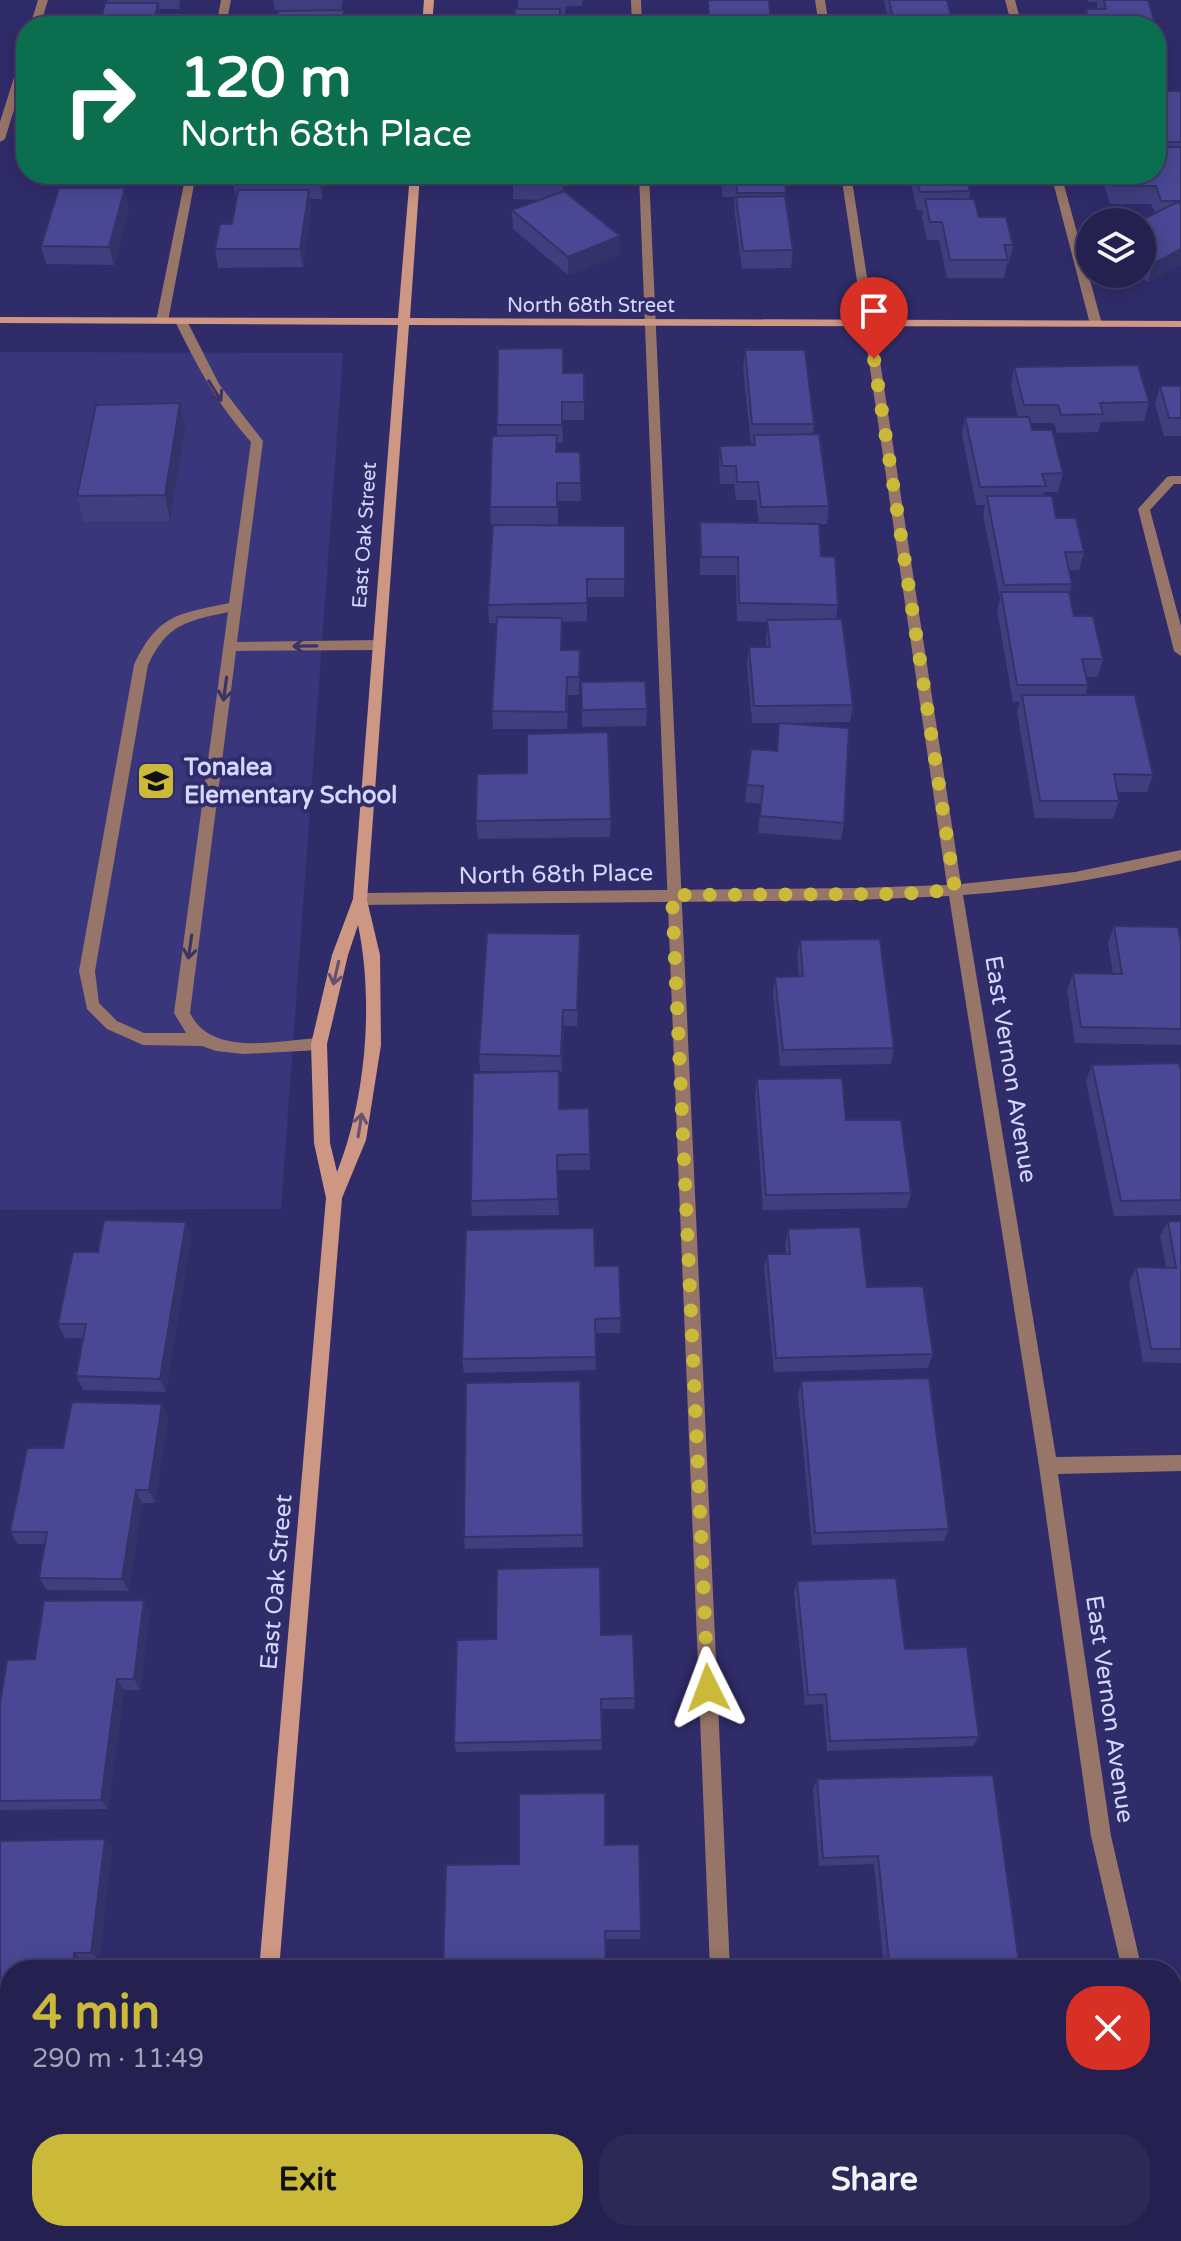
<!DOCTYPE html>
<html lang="en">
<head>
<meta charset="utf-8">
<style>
  :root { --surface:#242150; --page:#2c2957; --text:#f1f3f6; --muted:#a3a3b7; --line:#413e67; --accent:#cbba39 }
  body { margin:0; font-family:"Varela Round",sans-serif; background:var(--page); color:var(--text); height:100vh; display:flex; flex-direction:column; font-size:30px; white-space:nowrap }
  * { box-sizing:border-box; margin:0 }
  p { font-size:26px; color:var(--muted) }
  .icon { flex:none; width:44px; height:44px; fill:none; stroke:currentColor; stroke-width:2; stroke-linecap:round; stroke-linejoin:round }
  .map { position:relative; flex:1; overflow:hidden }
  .sheet { position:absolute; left:0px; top:1960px; width:1182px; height:282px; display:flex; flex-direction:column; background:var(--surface); border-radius:32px 32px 0 0; box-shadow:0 4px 20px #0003,0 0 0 2px var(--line) }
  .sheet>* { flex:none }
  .banner { position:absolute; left:16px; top:16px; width:1150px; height:168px; border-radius:32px; box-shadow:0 4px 20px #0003,0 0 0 2px var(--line); background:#0b6e4f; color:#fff; overflow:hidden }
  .fabs { position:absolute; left:1076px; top:208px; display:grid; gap:16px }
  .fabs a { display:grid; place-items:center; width:80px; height:80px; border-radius:50%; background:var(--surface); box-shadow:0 4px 20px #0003,0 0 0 2px var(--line); font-size:40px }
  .pin { position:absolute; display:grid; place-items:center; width:68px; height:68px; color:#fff; margin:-82px -34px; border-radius:50% 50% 50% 0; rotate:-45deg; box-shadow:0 0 8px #0007 }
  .pin .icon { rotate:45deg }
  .me { position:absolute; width:88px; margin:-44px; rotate:357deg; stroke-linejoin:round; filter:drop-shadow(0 0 6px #0008) }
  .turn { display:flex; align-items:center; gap:28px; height:168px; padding:0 32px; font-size:36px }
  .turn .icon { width:104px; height:104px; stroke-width:2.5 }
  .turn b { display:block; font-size:56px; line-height:68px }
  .round { display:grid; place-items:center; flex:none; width:84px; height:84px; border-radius:32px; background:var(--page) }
  .summary { display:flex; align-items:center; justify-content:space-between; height:136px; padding:0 32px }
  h1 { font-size:48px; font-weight:800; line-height:60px; color:var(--accent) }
  .cta { display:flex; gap:16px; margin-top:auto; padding:16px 32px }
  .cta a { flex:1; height:92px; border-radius:32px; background:var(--accent); color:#111; font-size:32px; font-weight:800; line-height:92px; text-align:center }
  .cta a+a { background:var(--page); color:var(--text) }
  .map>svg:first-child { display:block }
</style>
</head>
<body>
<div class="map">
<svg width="1181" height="2241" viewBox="0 0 1181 2241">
  <rect width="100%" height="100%" fill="#302c6a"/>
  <path fill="#39367b" d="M0 352 343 353 281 1209 0 1210Z"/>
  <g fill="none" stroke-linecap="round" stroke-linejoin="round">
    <path fill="#977568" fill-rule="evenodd" d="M221 0H231L226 26H216Z
      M631 0H641L642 26H632Z
      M1005 0H1015L1022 26H1012Z
      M186 174H196L168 321 162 324 156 321Z
      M639 174H649L730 1970H710Z
      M1051 174H1061L1102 324 1100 326 1090 324Z
      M181 318 187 321 219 384 263 441 237 642 379 640 386 645 379 650 236 651 190 1013C212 1058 278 1040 319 1038L325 1040 327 1044 325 1048 319 1050 244 1054 216 1051 202 1046 143 1045 107 1029 87 1009 79 971 134 665C158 614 178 614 229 603L251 442C218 405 196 365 175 321ZM228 612 174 1013 186 1033H144L117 1021 99 1003 95 971 148 665C167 624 187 621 228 612Z
      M1171 476H1181V484H1174L1150 510 1181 626V656L1174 651 1138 509 1167 477Z
      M734 2232H756L757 2241H735Z"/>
    <path fill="#977568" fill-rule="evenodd" d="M38 0H48L40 26H30Z
      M815 0H825L829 26H819Z
      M26 52V71L5 139 0 142V122L21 55Z
      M841 174H851L961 884 1075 872 1181 850V860C1109 878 1037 890 963 895L1056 1457 1181 1455V1471L1058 1474 1111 1836 1142 1970H1122L1091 1836 1039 1466 949 896 857 900 360 905 353 899 360 893 857 888 947 885Z
      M1172 2121 1181 2127V2172L1172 2166Z
      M0 2204H10V2226H0Z"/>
    <path fill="#cd9783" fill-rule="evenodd" d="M424 0H434L432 26H422Z
      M410 174H420L410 318 1181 321V327L409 325 367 900 380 955 381 1045 366 1140 342 1198 279 1970H259L326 1198 314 1143 311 1044 332 955 353 899 398 325 0 323V317L398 318ZM358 925C374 1001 366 1100 337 1172L330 1143 327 1044 348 955Z
      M236 2232H258V2241H236Z"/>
  </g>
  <path fill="#403e7f" d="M107 0H180L179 9H159L161 20 166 26 108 3Z
    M273 0H343L341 10H275Z
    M518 0H583L582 6H566L565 17 518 9Z
    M884 0H947L952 19 951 26H888H889Z
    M1088 0H1148L1156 26H1083L1086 9H1097V2H1089Z
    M1156 27 1158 34 1157 38 1166 57 1163 71 1168 86 1167 91 1181 95V264L1148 282 1134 274H1142V222L1155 213 1151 204H1110L1105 188 1108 174H1156Z
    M70 174H141L138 186H73Z
    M325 174 322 199H310L311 208 303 267 218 268 215 249 232 224 236 199 233 181Z
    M513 174H576V186H563V191L620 236V255L568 275 513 229 512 210 541 200 513 199Z
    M722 174H785V201L793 250 791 268 742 269 735 215 734 197H722Z
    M909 174H966L970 191 969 199 979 217 1013 245 1009 263H1007L1004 278H947L939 240H927L922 217 923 210H917Z
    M129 207 114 265 46 264 41 246Z
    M745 350 814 424 813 434 829 506 827 524H815L821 556 838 605 836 619 853 705 850 722 784 723 844 823 841 840 758 833 761 804 745 802 751 749 776 751 779 723H752L747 665 749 647H766V638L767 622 737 621 736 575H700V522L759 523 756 500H736L734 484H720L719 464 720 446 753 445 754 443H751L743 368Z
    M1014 367 1149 402 1144 421 1101 422 1098 432 1057 433 1054 423H1030L1032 430 1063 473 1058 492H1044L1043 496 1056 518 1084 552 1079 570H1069L1072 584 1070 594 1074 616 1103 659 1098 677H1086L1088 685 1085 695 1153 775 1147 792H1117L1119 801 1113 819 1035 818 1017 712 1020 702H1013L997 610 1000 599 983 515 985 505H976L962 435 965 417H1018L1011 386Z
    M563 373H584V420H562L563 443H557V452H580L581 501H558V525L625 526 624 597H587V621L562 622V650H580L579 695H568L567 729H493L492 711 497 623H489L488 605 493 525H491L490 507 497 436V425Z
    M1160 386H1181V436H1164L1155 404Z
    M180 403 185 429 170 521 84 522 77 496Z
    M581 682 647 709 646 726 582 727Z
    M527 773 611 819 610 837 478 839 476 821Z
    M1114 926 1181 942V1045L1075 1043 1067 990 1073 973 1113 974 1108 943Z
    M800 940 894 1048 891 1064 780 1066 773 993 775 977 799 976 797 957Z
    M580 951 577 1026H564L562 1072H559V1109L589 1108 590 1170H557L559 1215 472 1216 471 1201 533 1072 480 1071 479 1054Z
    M1092 1065 1181 1070V1215L1114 1216 1086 1081Z
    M757 1079 846 1120 911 1193 907 1208 763 1210 755 1095Z
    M1168 1221H1181V1363L1143 1362 1129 1282 1136 1267H1166L1160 1236Z
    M788 1229 867 1287 933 1354 928 1368 774 1372 764 1268 767 1254H786L785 1244Z
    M191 1237 166 1392 83 1390 76 1376 83 1338H65L58 1324 98 1252Z
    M595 1266 621 1318 620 1333H595L596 1370 464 1373 462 1359Z
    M580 1381 583 1547 465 1549 464 1537Z
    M801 1381 949 1529 944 1541 812 1545 798 1395Z
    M162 1404 168 1417 155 1503H142L129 1591 47 1590 39 1578 45 1544H18L10 1532 63 1448Z
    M797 1581 905 1649 979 1737 973 1746 827 1751 823 1704 805 1705 794 1592Z
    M150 1611 140 1690H124L108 1809 0 1810V1704L35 1659Z
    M601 1635 635 1698 634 1709H601L602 1750 456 1752 454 1743Z
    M817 1779 1020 1970H884L874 1864 819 1866 813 1789Z
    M105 1839 112 1847 99 1960H82L10 1970V2069L0 2070V1841Z
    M605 1845 641 1931 640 1939H605L519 1864Z"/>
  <path fill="#343268" d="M158 3 161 21 154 20Z
    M136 174H141L138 186Z
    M321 174H325L322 199 320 181Z
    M125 188 129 207 114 265 109 247Z
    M309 190 311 208 303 267 300 249Z
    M620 236V255L568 275V257Z
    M1181 249V264L1148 282 1153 264Z
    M180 403 185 429 170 521 165 495Z
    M563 1010 564 1026 562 1072 561 1056Z
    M186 1222 191 1237 166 1392 160 1379Z
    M162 1404 168 1417 155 1503 149 1490Z
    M136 1490 142 1503 129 1591 122 1579Z
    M144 1600 150 1611 140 1690 134 1679Z
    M117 1679 124 1690 108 1809 101 1800Z
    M105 1839 112 1847 99 1960 91 1953Z
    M74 1953 82 1960 81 1970H72Z"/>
  <path fill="#4a4894" stroke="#343268" stroke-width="2" d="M708 0H769L771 26H709Z
    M889 0H947L952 19H893Z
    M1104 0H1148L1156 26H1091L1086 9H1106Z
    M105 3H158L154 20H165L164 26H99Z
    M515 9H560V26H514Z
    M344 10 343 26H276L278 11Z
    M944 25 945 26H888Z
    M1156 38H1159L1166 57H1157L1168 86H1156Z
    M1156 91H1180L1181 95V142H1156Z
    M1156 147H1181V201H1161L1156 186H1114L1111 174H1156Z
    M235 174H321L320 181H233Z
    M513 174H563V182L512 181Z
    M723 174H785L786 193H737L736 179H723Z
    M916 174H966L970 191 920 192Z
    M59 188H125L109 247 41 246Z
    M238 190H309L300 249H215L220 224H232Z
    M564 191 620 236 568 257 512 210Z
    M785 196 793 250 743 251 736 197Z
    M925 199H974L979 217H1006L1013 245H1004L1008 260H950L942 222H930Z
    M1177 202 1181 204V249L1153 264 1142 258V222H1138Z
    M563 348V373H584V402H562V425H497L498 349Z
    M745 350H805L814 424H752Z
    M1138 365 1149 402 1100 403 1103 414 1061 415 1058 405H1024L1014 367Z
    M1160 386H1181V418H1169Z
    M180 403 165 495 77 496 96 405Z
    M965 417H1029L1032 430H1052L1063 473 1042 474 1046 486 980 487Z
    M819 434 829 506 761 507 758 482H737L736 466H722L720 446 755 445 754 435Z
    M557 435 556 452H580L581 483H557V507H490L492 436Z
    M987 496H1052L1056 518H1076L1084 552H1065L1072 584 1004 585Z
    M700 522 819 524 821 556 835 557 838 605 739 603 738 557H701Z
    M493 525 625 526V579H587V603L488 605Z
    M1001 592H1069L1074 616H1093L1103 659H1082L1088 685H1017Z
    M497 617 562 618 561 650H580L579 677H567L566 712 492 711Z
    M842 619 853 705 754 706 749 647H770L767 620Z
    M645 681 647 709 582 710 581 682Z
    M1022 695H1135L1153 775 1114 774 1119 801H1040Z
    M779 723 849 728 844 823 760 816 763 786 747 785 751 749 777 751Z
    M608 732 611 819 476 821 477 774 527 773V734Z
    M1114 926 1178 927 1181 942V1029L1081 1027 1073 973 1122 974Z
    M487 933 580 934 577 1010H563L561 1056 479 1054Z
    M880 939 894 1048 783 1050 775 977 803 976 800 940Z
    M1179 1063 1181 1070V1200L1121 1201 1092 1065Z
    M559 1071V1109L589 1108 590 1154 557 1155 558 1199 471 1201 473 1073Z
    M842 1078 846 1120H901L911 1193 766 1195 757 1079Z
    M104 1220 186 1222 160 1379 76 1376 86 1324H58L73 1252H98Z
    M1168 1221H1181V1349H1151L1136 1267 1176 1268Z
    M860 1227 867 1287 923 1286 933 1354 776 1358 767 1254H790L788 1229Z
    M594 1228 595 1266H619L621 1318 595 1319 596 1357 462 1359 466 1230Z
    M929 1378 949 1529 815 1533 801 1381Z
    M580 1381 583 1535 464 1537 466 1383Z
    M72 1402 162 1404 149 1490H136L122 1579 39 1578 47 1532H10L27 1448H63Z
    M600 1567 601 1635 633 1634 635 1698 601 1699 602 1740 454 1743 457 1640 496 1639 497 1569Z
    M896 1578 905 1649 967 1647 979 1737 830 1741 826 1694 808 1695 797 1581Z
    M144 1600 134 1679H117L101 1800 0 1801V1704L7 1660 35 1659 44 1601Z
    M993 1775 1020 1970H890L878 1856 823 1858 817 1779Z
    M605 1793V1845L639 1844 641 1931H605L606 1970H443L446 1865 519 1864V1794Z
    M105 1839 91 1953H74L72 1970H10V2064H0V1841Z
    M448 2232H562V2241H448Z"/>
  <defs><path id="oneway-shaft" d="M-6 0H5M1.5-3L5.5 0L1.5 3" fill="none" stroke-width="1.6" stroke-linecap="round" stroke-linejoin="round" transform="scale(2)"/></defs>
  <g stroke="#3a336a">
    <use href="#oneway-shaft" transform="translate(215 391) rotate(58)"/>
    <use href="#oneway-shaft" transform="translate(305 646) rotate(179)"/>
    <use href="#oneway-shaft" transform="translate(225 689) rotate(98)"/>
    <use href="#oneway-shaft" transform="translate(190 947) rotate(98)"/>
  </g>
  <g stroke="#675173">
    <use href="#oneway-shaft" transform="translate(336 973) rotate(103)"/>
    <use href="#oneway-shaft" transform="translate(360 1125) rotate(-81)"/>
  </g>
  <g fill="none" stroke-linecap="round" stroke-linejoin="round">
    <path stroke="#cbba39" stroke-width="14" stroke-dasharray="0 25.2" d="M708 1688 672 895 901 894 955 890 874 359"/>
  </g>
  <defs>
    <g id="school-square" transform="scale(2)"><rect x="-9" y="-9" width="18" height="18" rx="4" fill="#cbba39" stroke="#302c6a"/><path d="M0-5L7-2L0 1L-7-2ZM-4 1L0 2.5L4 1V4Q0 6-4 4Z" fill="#111"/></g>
  </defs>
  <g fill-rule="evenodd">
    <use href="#school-square" x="156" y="781"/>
  </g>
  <g text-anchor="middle" stroke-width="8" stroke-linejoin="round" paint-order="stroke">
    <g font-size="20" fill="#d5d8fe" stroke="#302c6a">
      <text x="591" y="312">North 68th Street</text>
      <text transform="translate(364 535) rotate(-86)" y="7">East Oak Street</text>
    </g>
    <g font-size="24" font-weight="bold" fill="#d5d8fe" stroke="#302c6a" text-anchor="start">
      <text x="184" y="775">Tonalea<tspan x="184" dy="28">Elementary School</tspan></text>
    </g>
    <g font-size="24" fill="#d5d8fe" stroke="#302c6a">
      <text transform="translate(556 874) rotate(-1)" y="8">North 68th Place</text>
      <text transform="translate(1011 1069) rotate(81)" y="8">East Vernon Avenue</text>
      <text transform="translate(276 1582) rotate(-85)" y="8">East Oak Street</text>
      <text transform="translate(1110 1709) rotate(82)" y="8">East Vernon Avenue</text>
    </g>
  </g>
</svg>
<div class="fabs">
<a><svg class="icon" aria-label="layers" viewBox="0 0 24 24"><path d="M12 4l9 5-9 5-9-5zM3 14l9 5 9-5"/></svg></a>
</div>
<div class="pin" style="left:874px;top:359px;background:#d93025"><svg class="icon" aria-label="arrive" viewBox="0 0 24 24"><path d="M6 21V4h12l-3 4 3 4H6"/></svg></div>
<svg class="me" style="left:708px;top:1688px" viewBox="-20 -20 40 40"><path d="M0-17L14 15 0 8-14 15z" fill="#cbba39" stroke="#fff" stroke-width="4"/></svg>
<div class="banner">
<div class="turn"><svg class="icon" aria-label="right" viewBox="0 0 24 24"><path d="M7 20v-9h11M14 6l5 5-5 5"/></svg><div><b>120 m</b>North 68th Place</div></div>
</div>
<section class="sheet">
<div class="summary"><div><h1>4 min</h1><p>290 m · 11:49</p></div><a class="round" style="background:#d93025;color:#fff"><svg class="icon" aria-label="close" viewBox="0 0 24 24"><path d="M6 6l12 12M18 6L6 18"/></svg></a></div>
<div class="cta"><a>Exit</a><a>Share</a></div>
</section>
</div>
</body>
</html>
